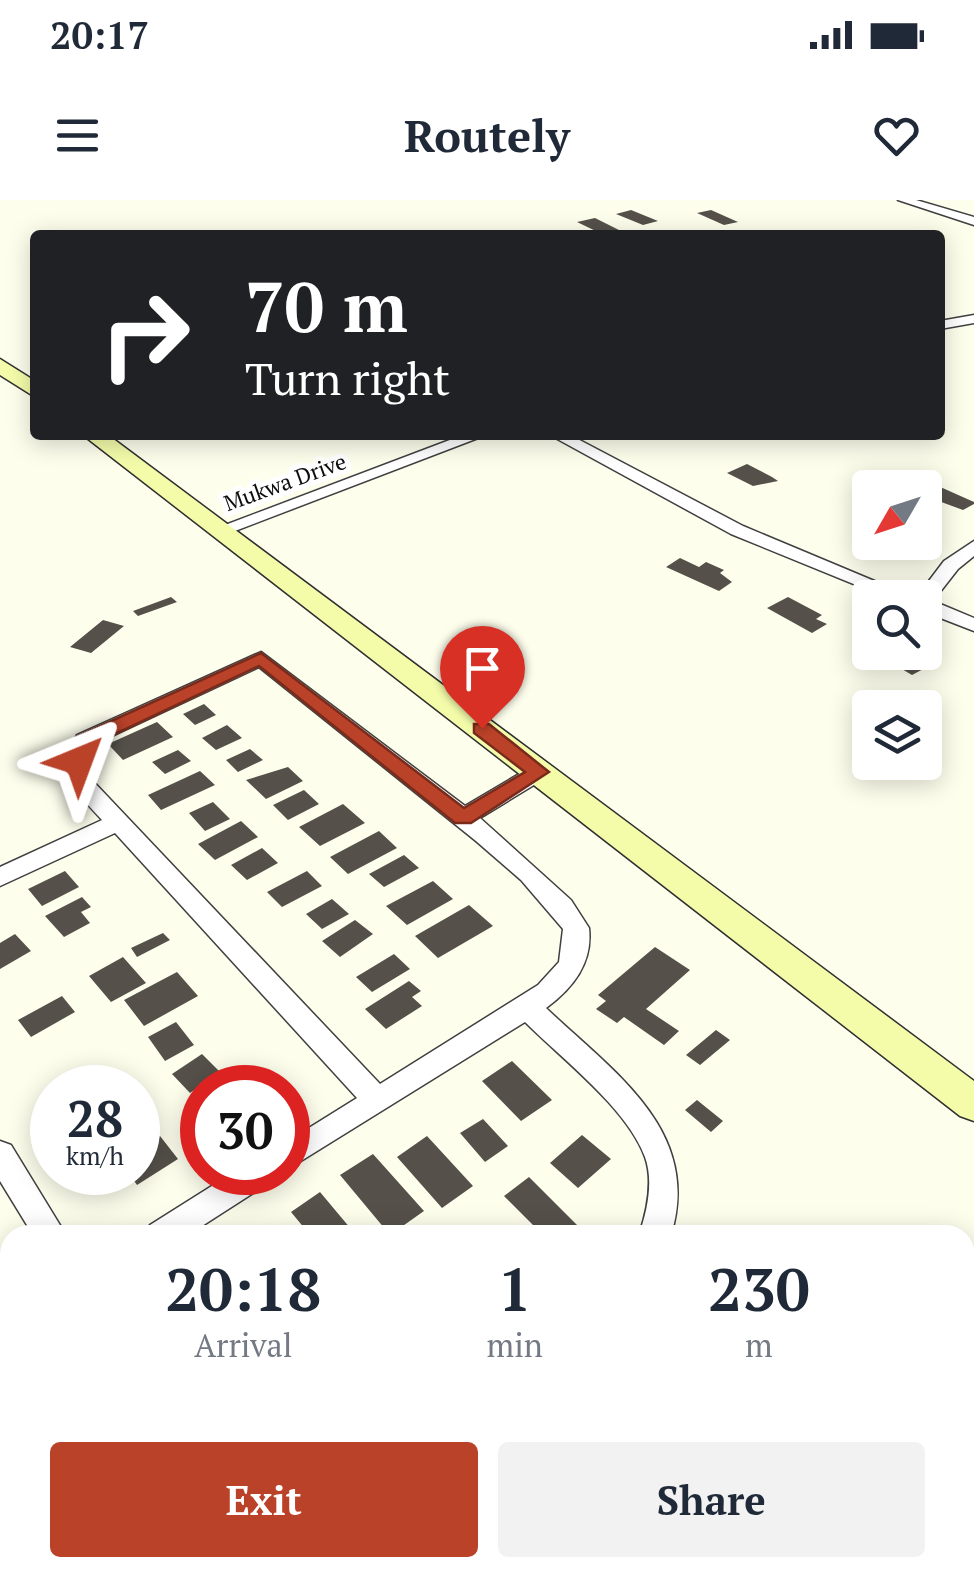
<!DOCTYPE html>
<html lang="en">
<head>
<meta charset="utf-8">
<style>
  :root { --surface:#fff; --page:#f2f2f3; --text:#1f2937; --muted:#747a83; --accent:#b94229 }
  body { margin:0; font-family:"PT Serif",serif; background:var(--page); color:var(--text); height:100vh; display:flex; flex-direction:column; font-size:38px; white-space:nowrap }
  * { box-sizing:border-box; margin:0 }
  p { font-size:32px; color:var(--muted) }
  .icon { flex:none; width:55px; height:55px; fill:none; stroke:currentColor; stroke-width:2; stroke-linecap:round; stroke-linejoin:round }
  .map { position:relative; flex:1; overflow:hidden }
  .details { position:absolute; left:0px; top:1025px; width:975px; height:352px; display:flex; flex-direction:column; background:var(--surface); border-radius:30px 30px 0 0; box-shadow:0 5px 25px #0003 }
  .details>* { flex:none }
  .hud { position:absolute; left:30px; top:30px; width:915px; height:210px; border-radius:10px; box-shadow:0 5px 25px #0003; background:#202124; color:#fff; overflow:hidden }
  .needle { width:65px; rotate:231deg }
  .fabs { position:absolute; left:852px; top:270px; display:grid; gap:20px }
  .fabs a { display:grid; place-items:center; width:90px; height:90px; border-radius:10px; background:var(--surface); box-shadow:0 5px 25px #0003; font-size:50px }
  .speed { position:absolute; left:30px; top:865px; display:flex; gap:20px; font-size:50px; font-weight:700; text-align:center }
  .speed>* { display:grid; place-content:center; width:130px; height:130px; border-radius:50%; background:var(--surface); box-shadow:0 5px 25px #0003; line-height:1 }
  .speed small { font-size:25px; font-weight:400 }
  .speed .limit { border:15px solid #d22; background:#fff; color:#111 }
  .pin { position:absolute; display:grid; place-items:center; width:85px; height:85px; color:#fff; margin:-102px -42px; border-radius:50% 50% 50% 0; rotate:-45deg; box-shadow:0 0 10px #0007 }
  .pin .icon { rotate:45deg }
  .me { position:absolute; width:110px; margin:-55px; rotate:44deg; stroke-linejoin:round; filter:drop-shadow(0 0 8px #0008) }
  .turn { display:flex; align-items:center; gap:35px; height:210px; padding:0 50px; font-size:45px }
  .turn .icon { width:130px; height:130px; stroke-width:2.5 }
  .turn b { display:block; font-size:70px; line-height:85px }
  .eta { display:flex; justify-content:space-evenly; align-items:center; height:170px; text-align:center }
  .eta b { font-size:60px; font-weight:600; line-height:70px }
  .primary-button { display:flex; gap:20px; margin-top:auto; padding:20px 50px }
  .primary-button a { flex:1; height:115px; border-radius:10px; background:var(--accent); color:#fff; font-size:40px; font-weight:600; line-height:115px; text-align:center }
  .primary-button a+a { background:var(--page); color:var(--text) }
  .status { display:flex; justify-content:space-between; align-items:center; height:70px; padding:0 50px; background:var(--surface); direction:ltr }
  .status svg { height:28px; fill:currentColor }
  header { display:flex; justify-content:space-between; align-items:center; height:130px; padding:0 50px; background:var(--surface); font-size:45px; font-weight:600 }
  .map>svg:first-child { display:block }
</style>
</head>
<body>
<div class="status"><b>20:17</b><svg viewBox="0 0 49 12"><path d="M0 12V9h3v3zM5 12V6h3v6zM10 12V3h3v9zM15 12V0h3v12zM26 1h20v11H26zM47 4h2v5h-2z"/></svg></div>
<header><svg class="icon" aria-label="menu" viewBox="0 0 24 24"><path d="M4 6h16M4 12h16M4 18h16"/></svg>Routely<svg class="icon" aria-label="heart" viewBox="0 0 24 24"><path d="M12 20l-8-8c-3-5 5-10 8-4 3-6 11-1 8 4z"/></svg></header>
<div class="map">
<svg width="974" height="1377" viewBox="0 0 974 1377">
  <rect width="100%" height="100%" fill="#fefeed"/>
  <path fill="#55514a" d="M631 10 658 21 643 25 616 14Z
    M711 10 738 22 724 25 697 13Z
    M595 18 619 30 602 34 577 22Z
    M747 264 772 277 778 281 753 286 727 273Z
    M938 286 974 302V304L963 310 925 296Z
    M680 358 699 367 706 362 724 370 720 373 732 382 719 391 666 367Z
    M171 397 177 402 138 416 133 411Z
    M788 397 822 415 816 419 827 424 812 433 767 408Z
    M103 420 124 426 91 453 70 447Z
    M873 452H918L924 456 917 460 929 466 912 475Z
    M204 504 216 515 195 525 183 514Z
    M157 522 173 537 123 560 108 544Z
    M227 525 242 538 216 550 202 538Z
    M250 549 263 560 238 572 226 560Z
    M178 550 191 561 165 574 152 562Z
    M288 567 303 581 266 599 246 580Z
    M200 571 215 585 161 610 148 595Z
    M304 590 319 604 288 620 273 605Z
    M213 602 230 619 205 631 189 613Z
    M343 604 365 623 320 646 299 627Z
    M241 621 258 637 215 660 198 644Z
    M379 631 397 648 348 674 330 657Z
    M262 648 278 663 247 680 231 665Z
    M404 655 419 668 384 687 369 674Z
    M65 671 79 687 42 706 28 689Z
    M307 671 322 686 282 707 267 692Z
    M433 681 453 699 407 725 386 706Z
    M82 697 91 707 81 712 90 723 64 737 45 716Z
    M332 699 349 714 322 729 306 714Z
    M469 705 493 726 438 758 415 736Z
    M355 720 373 734 340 757 322 741Z
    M163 733 170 740 137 757 131 748Z
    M15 734 31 751 0 769V743Z
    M655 747 690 770 646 809 679 831 664 845 624 817 617 823 596 809 606 801 598 795Z
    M394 754 410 769 372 792 356 777Z
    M123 757 146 783 111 802 89 776Z
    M177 772 198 796 144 826 124 800Z
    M409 781 421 791 412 797 422 806 386 829 365 809Z
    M62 796 75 812 31 837 18 820Z
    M176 822 194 845 165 861 148 837Z
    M716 830 730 840 700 865 686 855Z
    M202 854 220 872 190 893 172 874Z
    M512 861 552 900 521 921 482 881Z
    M99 867 113 888H71L68 883Z
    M697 900 723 921 711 932 685 910Z
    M483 919 508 946 485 962 460 933Z
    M582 935 611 959 578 988 550 963Z
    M160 936 178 959 137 985 128 972H138V950Z
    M427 936 473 986 442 1008 397 957Z
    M373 954 424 1011 390 1035 340 975Z
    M529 977 587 1035H543L504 996Z
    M320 992 356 1035H310L291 1012Z
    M10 1332V1368H37L23 1377H0V1339Z"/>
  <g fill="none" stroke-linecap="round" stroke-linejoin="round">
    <g stroke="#404040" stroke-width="3">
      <path id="street" d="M898 0H916L974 17V25Z
        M974 115V123L940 129V121Z
        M463 235H486L227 334 212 330Z
        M550 235H570L743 326 915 398H888L731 334Z
        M974 341V356L958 369 933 401 974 418V431L925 412V398H916L944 361Z
        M261 452 465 606 531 567H547L550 572 547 577 480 618 571 700 589 728C593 763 573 788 546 808 613 872 703 930 671 1035H639C647 1011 654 982 645 957 627 908 562 859 525 822L288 969V941L357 898 115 633 0 686V667L102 620C76 591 55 576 77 535ZM259 467 476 641 521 680 563 729 559 762 538 785 380 884 91 579 95 544Z
        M0 941 11 945 66 1035H33L0 981Z
        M234 972H276L272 981 188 1035H145L150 1025Z
        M10 1121V1155L0 1159V1125Z
        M119 1368H158L162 1377H123Z
        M263 1368H308L304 1377H259Z"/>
    </g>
    <g stroke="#2f2f2f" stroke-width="3">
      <path id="secondary" d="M0 159 35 181V197L0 175Z
        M83 235H108L974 881V921L960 916Z"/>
    </g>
    <use href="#street" fill="#fff" fill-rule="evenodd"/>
    <use href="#secondary" fill="#f4fcaa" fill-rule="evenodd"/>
  </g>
  <path fill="#b94229" stroke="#782b1b" stroke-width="2.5" d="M261 453 464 608 525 572 474 533V524H489L549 572 471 623H455L259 466 94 544 86 566 79 568 68 561 78 536Z"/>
  <g text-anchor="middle" stroke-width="10" stroke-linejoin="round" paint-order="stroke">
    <g font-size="22" fill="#0d0d0d" stroke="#fff">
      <text transform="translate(285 282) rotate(-20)" y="8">Mukwa Drive</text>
    </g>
  </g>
</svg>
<div class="fabs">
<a><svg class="needle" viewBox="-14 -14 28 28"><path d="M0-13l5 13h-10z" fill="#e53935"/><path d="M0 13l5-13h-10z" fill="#747a83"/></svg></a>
<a><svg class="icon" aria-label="search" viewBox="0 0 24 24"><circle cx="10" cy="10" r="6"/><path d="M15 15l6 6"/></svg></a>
<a><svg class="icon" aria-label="layers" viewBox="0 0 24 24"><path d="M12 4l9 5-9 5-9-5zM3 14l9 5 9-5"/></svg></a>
</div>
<div class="speed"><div>28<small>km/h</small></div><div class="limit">30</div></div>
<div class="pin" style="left:482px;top:528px;background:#d93025"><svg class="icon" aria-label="arrive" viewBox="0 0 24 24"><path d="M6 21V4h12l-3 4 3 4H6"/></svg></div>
<svg class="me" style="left:79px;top:561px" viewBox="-20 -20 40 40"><path d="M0-17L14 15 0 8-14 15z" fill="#b94229" stroke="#fff" stroke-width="4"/></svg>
<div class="hud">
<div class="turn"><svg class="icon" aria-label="right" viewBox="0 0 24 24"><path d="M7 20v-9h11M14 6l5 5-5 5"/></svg><div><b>70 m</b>Turn right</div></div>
</div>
<section class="details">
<div class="eta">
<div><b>20:18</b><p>Arrival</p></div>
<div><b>1</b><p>min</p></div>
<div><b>230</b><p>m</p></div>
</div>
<div class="primary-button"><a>Exit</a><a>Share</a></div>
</section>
</div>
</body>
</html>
